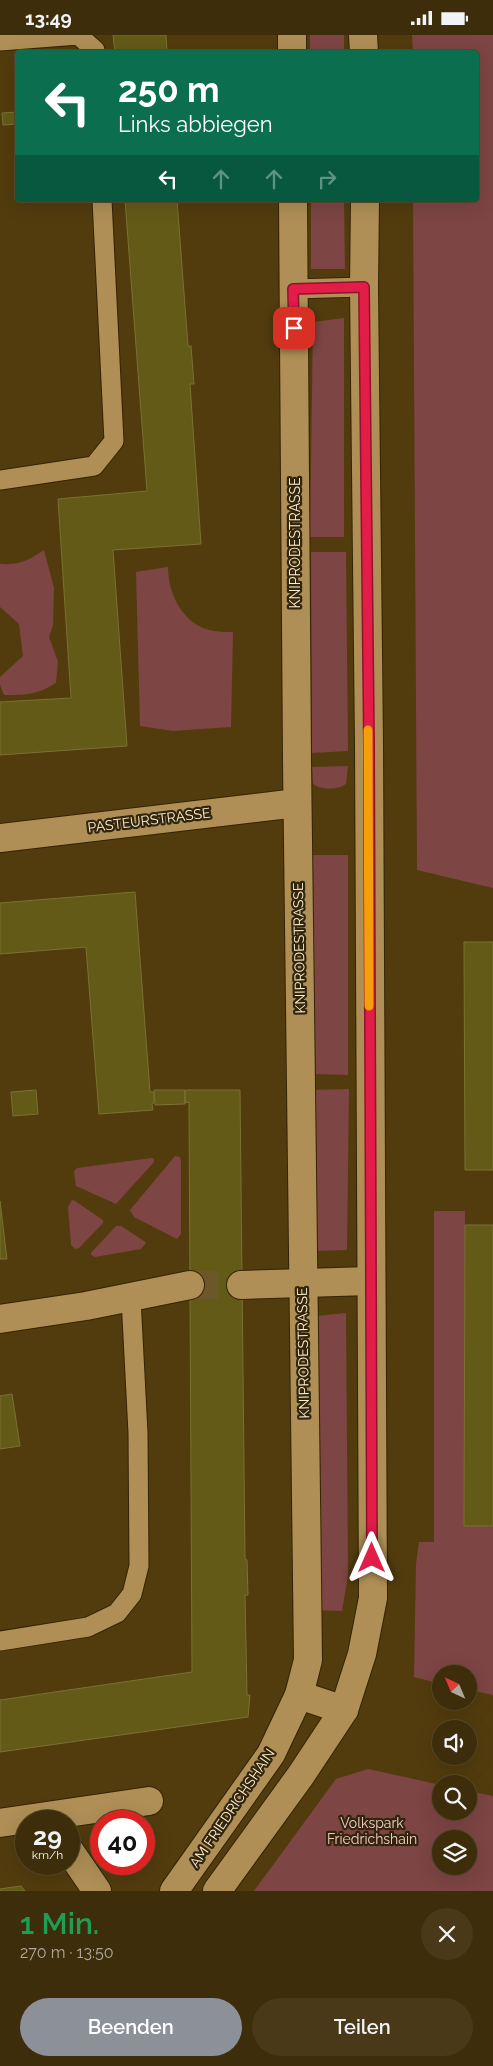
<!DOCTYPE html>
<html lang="de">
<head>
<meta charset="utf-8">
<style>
  :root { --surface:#3e2d0a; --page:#493918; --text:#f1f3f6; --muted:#ada89c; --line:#57492b; --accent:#8c9099 }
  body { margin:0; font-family:Raleway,sans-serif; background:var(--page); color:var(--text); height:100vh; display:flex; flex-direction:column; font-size:19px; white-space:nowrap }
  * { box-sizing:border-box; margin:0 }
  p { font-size:16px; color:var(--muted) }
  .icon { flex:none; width:28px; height:28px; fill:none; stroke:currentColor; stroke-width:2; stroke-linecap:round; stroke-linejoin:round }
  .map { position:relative; height:1856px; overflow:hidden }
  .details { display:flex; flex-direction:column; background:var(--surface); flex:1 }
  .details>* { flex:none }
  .top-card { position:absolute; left:15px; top:15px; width:464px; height:152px; border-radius:5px; box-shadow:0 5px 20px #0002,0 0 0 1px var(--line); background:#0b6e4f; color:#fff; overflow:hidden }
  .needle { width:32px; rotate:316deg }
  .controls { position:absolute; left:432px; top:1630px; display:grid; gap:10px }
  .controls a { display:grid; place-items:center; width:45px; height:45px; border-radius:50%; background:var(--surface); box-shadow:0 5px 20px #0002,0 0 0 1px var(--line); font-size:25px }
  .speed { position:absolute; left:15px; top:1775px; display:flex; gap:10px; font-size:25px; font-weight:700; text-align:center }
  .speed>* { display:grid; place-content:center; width:65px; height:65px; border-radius:50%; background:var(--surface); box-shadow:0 5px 20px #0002,0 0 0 1px var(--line); line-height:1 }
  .speed small { font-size:12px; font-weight:400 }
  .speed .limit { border:8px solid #d22; background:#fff; color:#111 }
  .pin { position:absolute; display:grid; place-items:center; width:42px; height:42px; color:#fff; margin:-21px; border-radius:10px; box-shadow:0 2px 8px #0006 }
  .me { position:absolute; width:55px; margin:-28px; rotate:0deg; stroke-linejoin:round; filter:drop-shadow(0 0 4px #0008) }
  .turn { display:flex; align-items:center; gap:18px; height:105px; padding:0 20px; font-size:22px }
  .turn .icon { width:65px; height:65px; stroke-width:2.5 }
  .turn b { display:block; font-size:35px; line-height:42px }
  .lanes { display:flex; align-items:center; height:48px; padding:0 20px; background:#0003; justify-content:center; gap:25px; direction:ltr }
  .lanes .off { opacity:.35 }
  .round { display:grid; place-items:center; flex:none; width:52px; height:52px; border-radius:26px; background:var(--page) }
  .summary { display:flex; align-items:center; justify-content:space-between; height:85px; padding:0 20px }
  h1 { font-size:30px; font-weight:600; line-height:38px; color:#1e9e55 }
  .button { display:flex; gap:10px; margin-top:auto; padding:10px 20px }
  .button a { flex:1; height:58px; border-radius:30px; background:var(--accent); color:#fff; font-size:20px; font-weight:600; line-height:58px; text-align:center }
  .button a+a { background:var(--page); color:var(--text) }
  .status { display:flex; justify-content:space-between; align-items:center; height:35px; padding:0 25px; background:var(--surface); direction:ltr }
  .status svg { height:14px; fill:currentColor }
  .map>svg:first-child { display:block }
</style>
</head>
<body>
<div class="status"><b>13:49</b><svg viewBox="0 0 49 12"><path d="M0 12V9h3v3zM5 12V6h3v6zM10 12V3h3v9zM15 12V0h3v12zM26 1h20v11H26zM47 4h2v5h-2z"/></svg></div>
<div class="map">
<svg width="493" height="1856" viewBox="0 0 493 1856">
  <rect width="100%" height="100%" fill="#523c0e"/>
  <path fill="#7d4544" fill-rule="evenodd" d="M310 0H344V17H310Z
    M412 0H493V853L417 835 413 165H476V18L413 17Z
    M311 165H344L345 234H311Z
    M344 283V502H310L313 287Z
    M44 515 54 553 53 590 49 602 58 627 56 648C37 660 26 660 4 660L0 650V642L23 621 19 589 0 572V529C20 530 27 526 44 515Z
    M311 517H346L348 716 312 718Z
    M168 532C168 559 183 591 214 596 220 597 227 597 233 597L231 692 173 696 140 691 136 537Z
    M348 731 346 749C338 755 321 755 313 749L312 732Z
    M313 820H348V1040L314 1039Z
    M349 1054 347 1215 316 1216 313 1055Z
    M175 1121 180 1122 181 1126V1199L177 1204 134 1182 130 1175Z
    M152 1123 154 1124V1127L116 1169 76 1151 74 1136 77 1133Z
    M72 1165 75 1166 103 1185V1188L79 1213 75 1214 71 1210 68 1172Z
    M434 1176H465L464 1491H493V1660L469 1655V1639H441V1649L414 1642 416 1529 419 1507H434Z
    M116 1191H121L144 1206 146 1208 141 1214 95 1222 91 1220V1218Z
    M346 1278 348 1540 342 1576 316 1575 315 1281Z
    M368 1734 441 1750V1776H469V1756L493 1761V1856H254L336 1744ZM441 1804H469V1831H441Z"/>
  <path fill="#635a18" stroke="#7a7132" d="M113 0H166L167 18H115Z
    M18 77V89L3 90 2 78Z
    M125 165H177L188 311H191L194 349H190L201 509 113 515 127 711 0 720V667L71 663 58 464 147 456Z
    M135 857 150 1057H154V1068L152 1069 153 1075 99 1079 86 912 0 919V868Z
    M464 907H493V1135H465Z
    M36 1055 38 1079 13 1081 11 1057Z
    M154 1055H185V1069L155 1070Z
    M187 1055H240L245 1524 247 1525 248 1560H245L247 1660H250L248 1682 0 1717V1665L192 1637 189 1067 185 1068V1056Z
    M0 1166 7 1224H0Z
    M465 1190H493V1491H464Z
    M12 1359 20 1411 0 1414V1361Z
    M21 1851 25 1856H0V1854Z"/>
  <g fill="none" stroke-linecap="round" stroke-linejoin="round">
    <path stroke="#6c572b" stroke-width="28" stroke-dasharray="28 14" stroke-linecap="butt" d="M190 1250H241"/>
    <g stroke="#332405" stroke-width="21">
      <path id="service" d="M0 6 78 0 95 15V18
        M293 254 364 252
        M0 445 94 431 114 406 102 165
        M0 1606 88 1592 117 1578 132 1559 139 1531 138 1398 131 1263"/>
    </g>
    <g stroke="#332405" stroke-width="30">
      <path id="minor" d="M0 803 297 768
        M241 1250 370 1246
        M0 1284 86 1271 190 1250
        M299 1660 344 1675
        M0 1788 149 1766
        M69 1815 97 1856"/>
    </g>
    <g stroke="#332405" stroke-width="30">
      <path id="tertiary" d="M292 0V18
        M363 0 364 18
        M174 1856 271 1719 299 1660 308 1625 297 725 293 165
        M217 1856 301 1740 344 1675 362 1619 373 1563 369 709 364 252 365 165"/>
    </g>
    <use href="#service" stroke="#af8f56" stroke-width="19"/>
    <use href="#minor" stroke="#af8f56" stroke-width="28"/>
    <use href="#tertiary" stroke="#af8f56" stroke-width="28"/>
  </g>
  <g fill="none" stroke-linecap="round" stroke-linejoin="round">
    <g stroke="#92132f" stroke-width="12">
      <path id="route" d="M294 293 293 254 364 252 369 709 372 1523"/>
    </g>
    <use href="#route" stroke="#e11d48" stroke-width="9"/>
    <path stroke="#f59e0b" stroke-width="9" d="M368 695 369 971"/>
  </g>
  <g text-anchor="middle" stroke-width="4.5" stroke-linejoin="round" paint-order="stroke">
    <g font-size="14" fill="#feeed0" stroke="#31250c">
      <text transform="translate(295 508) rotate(-90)" y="5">KNIPRODESTRASSE</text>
      <text transform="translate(149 785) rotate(-7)" y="5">PASTEURSTRASSE</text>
      <text transform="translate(299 913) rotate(-91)" y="5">KNIPRODESTRASSE</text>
      <text transform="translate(303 1318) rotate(-91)" y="5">KNIPRODESTRASSE</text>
      <text transform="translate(232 1773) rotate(-56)" y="5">AM FRIEDRICHSHAIN</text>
    </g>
    <g font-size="14" fill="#f5cbc9" stroke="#31250c">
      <text x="372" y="1793">Volkspark<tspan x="372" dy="16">Friedrichshain</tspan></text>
    </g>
  </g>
</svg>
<div class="controls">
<a><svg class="needle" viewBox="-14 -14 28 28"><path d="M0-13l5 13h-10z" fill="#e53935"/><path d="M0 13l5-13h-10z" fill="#ada89c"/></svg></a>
<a><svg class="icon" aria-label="sound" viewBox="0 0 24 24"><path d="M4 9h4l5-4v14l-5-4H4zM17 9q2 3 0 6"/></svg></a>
<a><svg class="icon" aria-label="search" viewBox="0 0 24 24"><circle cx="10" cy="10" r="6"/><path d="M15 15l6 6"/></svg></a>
<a><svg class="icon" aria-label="layers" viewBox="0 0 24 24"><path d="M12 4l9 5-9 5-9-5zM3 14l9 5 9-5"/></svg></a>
</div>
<div class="speed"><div>29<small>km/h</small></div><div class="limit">40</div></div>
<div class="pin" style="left:294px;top:293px;background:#d93025"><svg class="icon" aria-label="arrive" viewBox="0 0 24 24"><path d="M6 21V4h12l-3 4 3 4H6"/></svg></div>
<svg class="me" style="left:372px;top:1523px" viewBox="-20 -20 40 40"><path d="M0-17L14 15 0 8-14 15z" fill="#e11d48" stroke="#fff" stroke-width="4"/></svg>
<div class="top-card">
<div class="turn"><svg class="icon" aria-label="left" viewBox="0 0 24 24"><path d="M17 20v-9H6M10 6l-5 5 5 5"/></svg><div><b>250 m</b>Links abbiegen</div></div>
<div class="lanes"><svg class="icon" aria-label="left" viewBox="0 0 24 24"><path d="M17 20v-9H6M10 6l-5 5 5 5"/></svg><svg class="icon off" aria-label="ahead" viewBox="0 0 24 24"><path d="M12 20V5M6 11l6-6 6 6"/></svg><svg class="icon off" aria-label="ahead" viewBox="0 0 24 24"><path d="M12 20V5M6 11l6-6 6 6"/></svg><svg class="icon off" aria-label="right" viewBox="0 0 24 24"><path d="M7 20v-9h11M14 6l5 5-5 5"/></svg></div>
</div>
</div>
<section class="details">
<div class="summary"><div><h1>1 Min.</h1><p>270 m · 13:50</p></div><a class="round"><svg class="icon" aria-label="close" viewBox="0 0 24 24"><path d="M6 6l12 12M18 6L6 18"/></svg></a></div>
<div class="button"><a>Beenden</a><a>Teilen</a></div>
</section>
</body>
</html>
